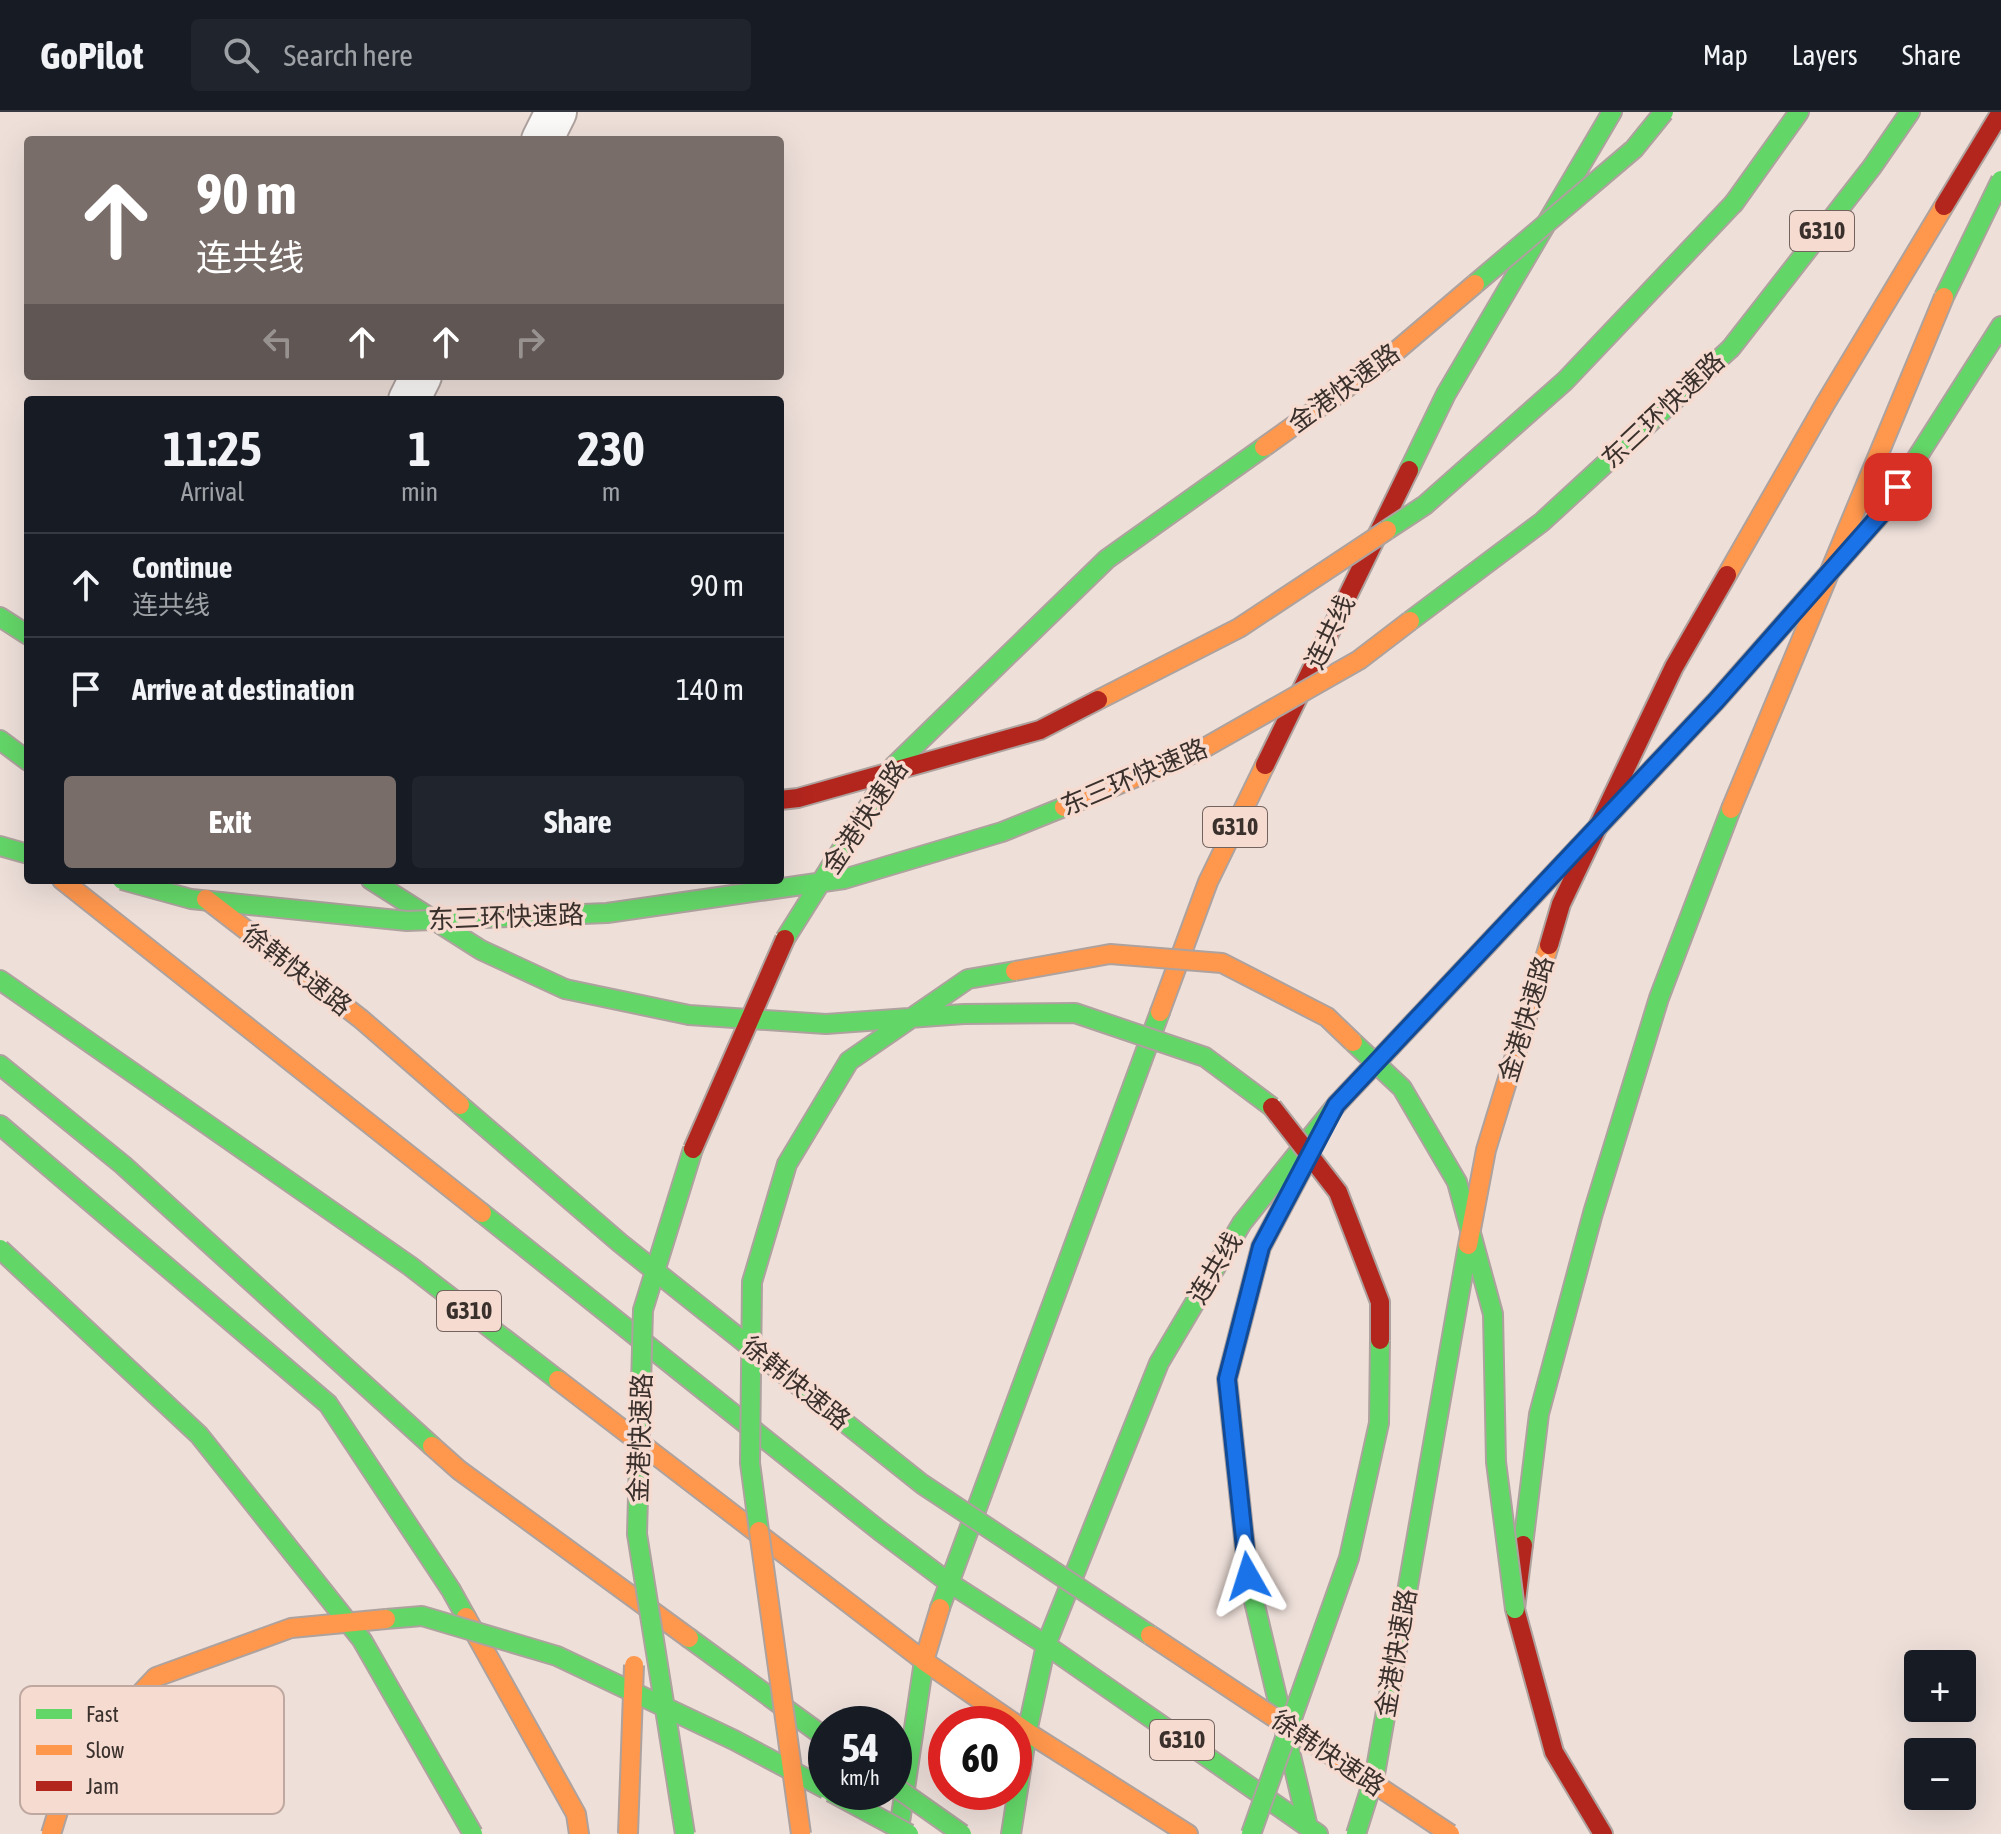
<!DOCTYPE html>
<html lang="en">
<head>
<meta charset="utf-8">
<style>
  :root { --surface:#171b24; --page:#20242c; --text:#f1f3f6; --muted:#9ea1a6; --line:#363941; --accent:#796d69 }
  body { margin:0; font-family:"Asap Condensed","Noto Sans SC",sans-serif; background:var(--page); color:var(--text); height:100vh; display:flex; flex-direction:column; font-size:30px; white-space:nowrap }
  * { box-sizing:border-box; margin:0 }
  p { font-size:26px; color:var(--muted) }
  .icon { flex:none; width:44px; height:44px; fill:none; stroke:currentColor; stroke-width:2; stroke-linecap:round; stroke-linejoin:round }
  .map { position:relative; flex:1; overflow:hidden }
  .drawer { position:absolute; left:24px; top:284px; width:760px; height:488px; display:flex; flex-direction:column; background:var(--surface); border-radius:8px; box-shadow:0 8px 32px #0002 }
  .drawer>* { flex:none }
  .top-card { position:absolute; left:24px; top:24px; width:760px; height:244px; border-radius:8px; box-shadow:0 8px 32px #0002; background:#796d69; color:#fff; overflow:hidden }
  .fabs { position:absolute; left:1904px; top:1538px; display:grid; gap:16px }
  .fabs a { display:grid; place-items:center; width:72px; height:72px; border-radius:8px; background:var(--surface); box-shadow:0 8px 32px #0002; font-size:40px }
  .speed { position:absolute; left:808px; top:1594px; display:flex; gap:16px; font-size:40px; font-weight:700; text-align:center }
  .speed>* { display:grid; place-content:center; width:104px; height:104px; border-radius:50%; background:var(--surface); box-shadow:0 8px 32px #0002; line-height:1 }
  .speed small { font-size:20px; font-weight:400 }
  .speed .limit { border:12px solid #d22; background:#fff; color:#111 }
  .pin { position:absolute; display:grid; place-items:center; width:68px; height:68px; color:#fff; margin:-34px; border-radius:16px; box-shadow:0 4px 12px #0006 }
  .me { position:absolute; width:88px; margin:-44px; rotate:354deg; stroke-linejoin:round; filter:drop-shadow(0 0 6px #0008) }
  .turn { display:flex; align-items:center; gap:28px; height:168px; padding:0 40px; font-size:36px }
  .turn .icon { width:104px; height:104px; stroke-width:2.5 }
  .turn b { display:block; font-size:56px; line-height:68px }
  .lanes { display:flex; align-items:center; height:76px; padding:0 40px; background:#0003; justify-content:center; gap:40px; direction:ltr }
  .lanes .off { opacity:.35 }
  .eta { display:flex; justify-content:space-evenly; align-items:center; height:136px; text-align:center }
  .eta b { font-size:48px; font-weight:700; line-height:56px }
  .button { display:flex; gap:16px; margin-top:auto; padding:16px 40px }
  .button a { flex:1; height:92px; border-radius:8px; background:var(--accent); color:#fff; font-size:32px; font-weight:700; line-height:92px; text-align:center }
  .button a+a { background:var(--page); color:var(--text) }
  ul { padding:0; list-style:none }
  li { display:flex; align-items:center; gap:24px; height:104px; padding:0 40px; border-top:2px solid var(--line) }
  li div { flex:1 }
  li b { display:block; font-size:30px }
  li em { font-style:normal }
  header { display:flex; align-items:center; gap:48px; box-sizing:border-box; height:112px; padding:0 40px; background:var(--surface); border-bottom:2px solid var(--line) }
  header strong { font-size:38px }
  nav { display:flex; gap:44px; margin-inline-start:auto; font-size:28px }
  .search { width:560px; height:72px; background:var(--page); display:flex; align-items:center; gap:20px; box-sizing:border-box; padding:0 28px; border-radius:8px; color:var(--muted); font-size:30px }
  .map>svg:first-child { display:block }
</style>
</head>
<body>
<header>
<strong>GoPilot</strong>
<div class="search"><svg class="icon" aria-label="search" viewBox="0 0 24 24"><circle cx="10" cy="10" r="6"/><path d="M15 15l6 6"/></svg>Search here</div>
<nav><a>Map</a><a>Layers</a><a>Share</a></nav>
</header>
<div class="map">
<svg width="2001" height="1722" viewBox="0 0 2001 1722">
  <rect width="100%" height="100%" fill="#eedfd9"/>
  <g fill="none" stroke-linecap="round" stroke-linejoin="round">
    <g stroke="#aea29e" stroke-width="44">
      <path id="street" d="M542 28 556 0
        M409 288 421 264"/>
    </g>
    <g stroke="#aea29e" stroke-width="22">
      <path id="fast" d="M1734 91 1799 0
        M1731 236 1872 55 1910 0
        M1409 358 1446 282 1612 0
        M0 505 28 523
        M0 628 28 649
        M0 734 28 742
        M1578 736 1716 589 1881 402 2001 214
        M371 768 481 838 565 877
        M0 868 410 1154 558 1268
        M0 953 123 1053 432 1334
        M0 1013 328 1292 451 1478 466 1505
        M1308 1046 1261 1135 1227 1267 1248 1464 1308 1715
        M482 1101 880 1419 948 1470
        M1523 1433 1539 1302 1593 1101 1659 886 1731 697
        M948 1470 1046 1533 1318 1722
        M940 1496 1160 900
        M689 1526 826 1626
        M1046 1533 1159 1251 1242 1111 1337 992
        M899 1717 924 1549 919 1545
        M1011 1722 1027 1620 1046 1533"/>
    </g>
    <g stroke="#aea29e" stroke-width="22">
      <path id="slow" d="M62 768 482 1101
        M1160 900 1208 770 1265 653
        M558 1268 919 1545
        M432 1334 459 1358 689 1526
        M940 1496 924 1549 1027 1620 1188 1722
        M466 1505 576 1702 579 1722"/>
    </g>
    <g stroke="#aea29e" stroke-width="22">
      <path id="jam" d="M1265 653 1409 358
        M1337 992 1578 736
        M1523 1433 1515 1497 1554 1640 1603 1722"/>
    </g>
    <use href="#street" stroke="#fcfaf9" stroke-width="40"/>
    <use href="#fast" stroke="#63d668" stroke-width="18"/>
    <use href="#slow" stroke="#ff974d" stroke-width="18"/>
    <use href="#jam" stroke="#b3261e" stroke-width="18"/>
    <g stroke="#aea29e" stroke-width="22" stroke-linecap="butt">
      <path id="fast-bridge" d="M1475 172 1634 37 1664 0
        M1944 185 2001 68
        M1387 418 1425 393 1565 269 1734 91
        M1410 509 1542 410 1731 236
        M122 768 191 787 407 809 607 801 844 767 1002 720 1064 695
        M785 827 894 654 1107 447 1264 335
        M565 877 689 903 826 912 964 902 1075 901 1205 945 1272 995
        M1353 930 1402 976 1457 1070 1493 1202 1496 1350 1515 1497
        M460 993 620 1131 922 1372 1150 1523
        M0 1137 199 1323 362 1528 473 1722
        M759 1419 750 1351 752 1170 787 1052 849 949 968 867 1015 859
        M386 1507 422 1504 557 1544 734 1628 826 1677
        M894 1674 962 1722
        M831 1680 909 1722
        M685 1722 637 1422 643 1198 693 1037
        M1251 1722 1349 1446 1379 1311 1380 1228
        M1356 1722 1375 1662 1468 1133"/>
    </g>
    <g stroke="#aea29e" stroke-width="22" stroke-linecap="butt">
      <path id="slow-bridge" d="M1264 335 1388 246 1475 172
        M1727 463 1825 292 1944 94
        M1098 588 1239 516 1387 418
        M1064 695 1199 639 1359 548 1410 509
        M1731 697 1944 185
        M206 787 361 907 460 993
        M1015 859 1110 842 1222 851 1327 905 1353 930
        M1468 1133 1486 1038 1549 833
        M759 1419 801 1722
        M1150 1523 1450 1722
        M51 1722 72 1654 156 1565 291 1516 386 1507
        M628 1722 634 1553"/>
    </g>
    <g stroke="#aea29e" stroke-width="22" stroke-linecap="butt">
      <path id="jam-bridge" d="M1944 94 2001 0
        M780 688 798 686 1040 618 1098 588
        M1549 833 1561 792 1674 555 1727 463
        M1272 995 1338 1080 1380 1190V1228
        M693 1037 785 827"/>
    </g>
    <use href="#fast-bridge" stroke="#63d668" stroke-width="18"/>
    <use href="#slow-bridge" stroke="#ff974d" stroke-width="18"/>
    <use href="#jam-bridge" stroke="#b3261e" stroke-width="18"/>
  </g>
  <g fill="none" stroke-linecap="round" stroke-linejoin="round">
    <g stroke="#114b97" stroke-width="20">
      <path id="route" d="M1248 1464 1227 1267 1261 1135 1336 993 1716 589 1881 402 1898 375"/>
    </g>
    <use href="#route" stroke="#1a73e8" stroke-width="14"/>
  </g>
  <g text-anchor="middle" stroke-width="7" stroke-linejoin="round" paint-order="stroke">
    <g fill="#f6dbd1" stroke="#72635e" stroke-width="2">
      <rect x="1790" y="99" width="64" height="40" rx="6"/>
      <rect x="1203" y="695" width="64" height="40" rx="6"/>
      <rect x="437" y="1179" width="64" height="40" rx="6"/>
      <rect x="1150" y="1608" width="64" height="40" rx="6"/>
    </g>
    <g font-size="24" font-weight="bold" fill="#3a302c">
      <text x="1822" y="127">G310</text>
      <text x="1235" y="723">G310</text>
      <text x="469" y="1207">G310</text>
      <text x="1182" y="1636">G310</text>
    </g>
    <g font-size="26" fill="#3a302c" stroke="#f6dbd1">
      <text transform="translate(1344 276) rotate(-36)" y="9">金港快速路</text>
      <text transform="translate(1663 298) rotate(-43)" y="9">东三环快速路</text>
      <text transform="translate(1330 520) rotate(-64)" y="9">连共线</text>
      <text transform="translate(1134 665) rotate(-23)" y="9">东三环快速路</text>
      <text transform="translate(865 705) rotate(-56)" y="9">金港快速路</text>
      <text transform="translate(506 805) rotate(-2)" y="9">东三环快速路</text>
      <text transform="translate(297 858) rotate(38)" y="9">徐韩快速路</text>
      <text transform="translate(1526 907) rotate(-73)" y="9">金港快速路</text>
      <text transform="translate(1215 1156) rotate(-59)" y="9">连共线</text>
      <text transform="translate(796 1271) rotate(39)" y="9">徐韩快速路</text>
      <text transform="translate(640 1326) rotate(-88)" y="9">金港快速路</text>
      <text transform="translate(1396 1541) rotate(-80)" y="9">金港快速路</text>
      <text transform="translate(1328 1641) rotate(34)" y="9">徐韩快速路</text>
    </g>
  </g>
  <rect x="20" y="1574" width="264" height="128" rx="12" fill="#f6dbd1" stroke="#bea8a0" stroke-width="2"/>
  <rect x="36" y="1597" width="36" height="10" fill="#63d668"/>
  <rect x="36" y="1633" width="36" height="10" fill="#ff974d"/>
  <rect x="36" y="1669" width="36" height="10" fill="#b3261e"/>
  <g font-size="22" fill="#3a302c">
    <text x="86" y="1610">Fast</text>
    <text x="86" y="1646">Slow</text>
    <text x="86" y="1682">Jam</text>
  </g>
</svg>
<div class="fabs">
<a>+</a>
<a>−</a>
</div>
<div class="speed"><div>54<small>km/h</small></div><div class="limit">60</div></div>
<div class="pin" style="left:1898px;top:375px;background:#d93025"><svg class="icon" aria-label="arrive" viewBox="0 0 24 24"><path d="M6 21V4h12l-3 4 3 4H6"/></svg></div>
<svg class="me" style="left:1248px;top:1464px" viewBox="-20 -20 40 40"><path d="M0-17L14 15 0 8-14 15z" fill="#1a73e8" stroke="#fff" stroke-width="4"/></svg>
<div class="top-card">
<div class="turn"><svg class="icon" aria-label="ahead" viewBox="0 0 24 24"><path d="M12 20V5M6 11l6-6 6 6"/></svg><div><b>90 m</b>连共线</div></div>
<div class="lanes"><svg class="icon off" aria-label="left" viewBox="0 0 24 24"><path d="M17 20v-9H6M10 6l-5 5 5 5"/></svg><svg class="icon" aria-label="ahead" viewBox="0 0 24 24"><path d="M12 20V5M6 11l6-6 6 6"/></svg><svg class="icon" aria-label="ahead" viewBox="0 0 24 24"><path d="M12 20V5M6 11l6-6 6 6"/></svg><svg class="icon off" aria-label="right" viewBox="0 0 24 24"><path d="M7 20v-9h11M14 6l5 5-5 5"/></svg></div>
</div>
<section class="drawer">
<div class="eta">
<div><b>11:25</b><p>Arrival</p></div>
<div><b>1</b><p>min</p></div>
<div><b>230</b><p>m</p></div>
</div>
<ul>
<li><svg class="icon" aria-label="ahead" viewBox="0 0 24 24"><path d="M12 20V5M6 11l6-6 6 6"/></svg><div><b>Continue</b><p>连共线</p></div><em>90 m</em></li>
<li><svg class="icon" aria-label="arrive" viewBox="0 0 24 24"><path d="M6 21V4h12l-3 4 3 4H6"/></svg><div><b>Arrive at destination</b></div><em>140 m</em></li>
</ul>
<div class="button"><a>Exit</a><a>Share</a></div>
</section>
</div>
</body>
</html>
